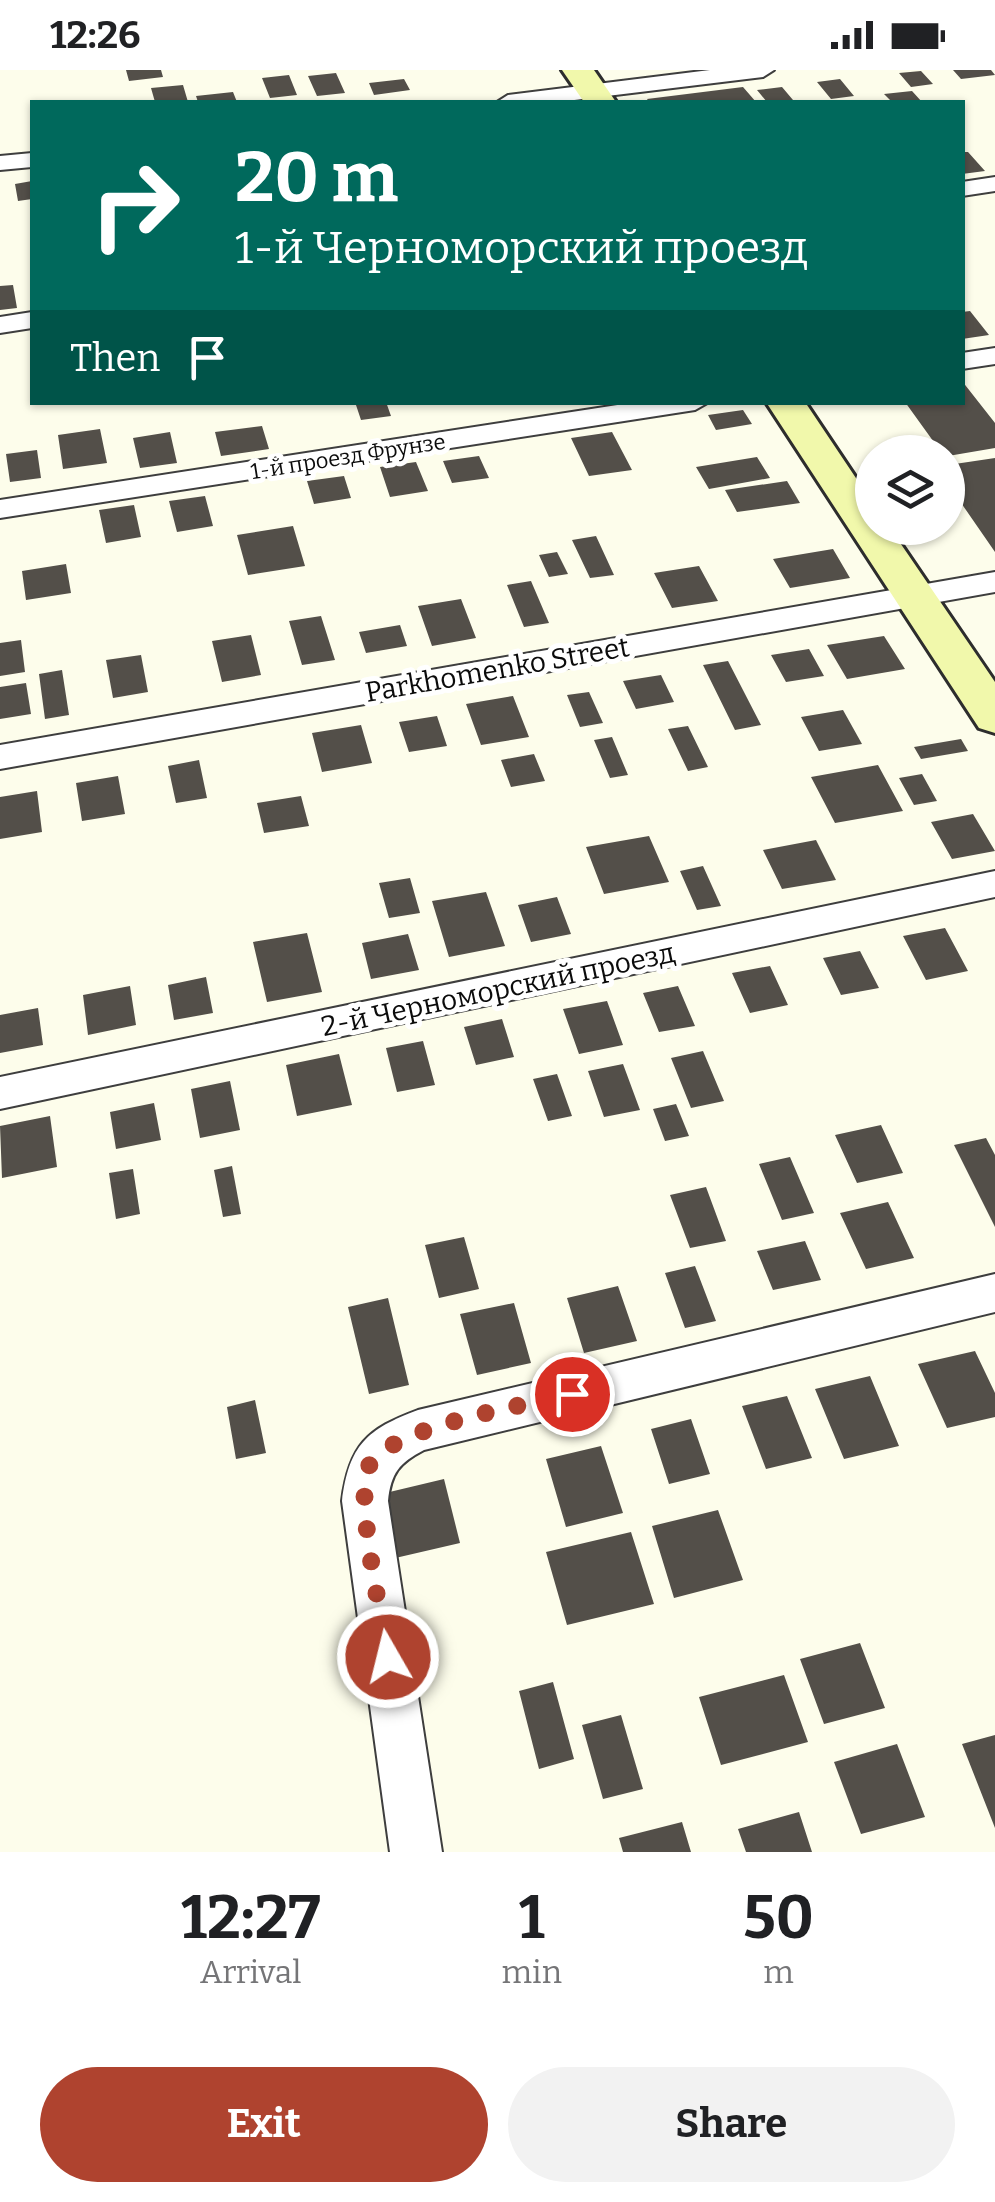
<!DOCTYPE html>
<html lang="en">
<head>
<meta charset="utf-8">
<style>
  :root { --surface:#fff; --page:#f2f2f2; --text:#202124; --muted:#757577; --accent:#af432f }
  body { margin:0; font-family:Bitter,serif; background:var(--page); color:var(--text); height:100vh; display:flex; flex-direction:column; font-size:38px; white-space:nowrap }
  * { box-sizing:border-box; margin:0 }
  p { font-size:32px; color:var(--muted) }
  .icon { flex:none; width:55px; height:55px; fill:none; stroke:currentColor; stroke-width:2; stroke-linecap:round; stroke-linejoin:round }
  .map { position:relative; height:1782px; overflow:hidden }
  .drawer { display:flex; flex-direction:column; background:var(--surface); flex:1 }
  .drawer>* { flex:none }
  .banner { position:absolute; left:30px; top:30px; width:935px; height:305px; border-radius:0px; box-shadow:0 2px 8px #0004; background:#00695c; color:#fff; overflow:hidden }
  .controls { position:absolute; left:855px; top:365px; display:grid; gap:20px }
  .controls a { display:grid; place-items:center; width:110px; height:110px; border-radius:50%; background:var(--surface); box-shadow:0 2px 8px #0004; font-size:50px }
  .pin { position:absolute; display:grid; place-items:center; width:85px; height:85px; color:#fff; margin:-42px; border:5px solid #fff; border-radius:50%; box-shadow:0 2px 10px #0007 }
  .me { position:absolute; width:110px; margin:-55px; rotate:352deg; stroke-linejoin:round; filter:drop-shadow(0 0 8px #0008) }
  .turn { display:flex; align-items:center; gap:35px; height:210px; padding:0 40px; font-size:45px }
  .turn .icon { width:130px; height:130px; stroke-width:2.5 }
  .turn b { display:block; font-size:70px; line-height:85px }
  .then { display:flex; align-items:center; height:95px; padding:0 40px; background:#0003; gap:20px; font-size:38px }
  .eta { display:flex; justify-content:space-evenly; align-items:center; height:170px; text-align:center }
  .eta b { font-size:60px; font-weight:700; line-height:70px }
  .primary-button { display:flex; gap:20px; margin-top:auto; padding:20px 40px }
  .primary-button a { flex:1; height:115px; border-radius:60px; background:var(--accent); color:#fff; font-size:40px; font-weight:700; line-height:115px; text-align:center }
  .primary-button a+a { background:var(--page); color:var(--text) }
  .status { display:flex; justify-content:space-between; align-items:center; height:70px; padding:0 50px; background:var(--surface); direction:ltr }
  .status svg { height:28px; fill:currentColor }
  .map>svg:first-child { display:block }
</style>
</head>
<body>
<div class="status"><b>12:26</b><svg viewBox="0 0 49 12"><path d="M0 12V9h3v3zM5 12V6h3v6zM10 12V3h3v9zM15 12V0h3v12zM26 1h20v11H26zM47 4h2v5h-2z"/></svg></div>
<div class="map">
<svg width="995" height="1782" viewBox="0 0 995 1782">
  <rect width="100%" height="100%" fill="#fdfdeb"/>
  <path fill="#534f49" d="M126 0H161L163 7 129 11Z
    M953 0H991L995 5 961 9Z
    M921 1 933 14 911 17 899 3Z
    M336 3 345 23 317 26 308 6Z
    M289 5 297 25 270 28 262 8Z
    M404 9 410 20 374 25 369 13Z
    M840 9 854 26 831 29 817 12Z
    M183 15 188 32H155L151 18Z
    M743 17 756 32H649L647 29Z
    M782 17 793 30 767 32 757 20Z
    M912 21 922 32H892L884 24Z
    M233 22 237 32H198L196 26Z
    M962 82H968L985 101 962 104Z
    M32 111V129L18 131 15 114Z
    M13 215 17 238 0 240V216Z
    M970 241 989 265 962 269V242Z
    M962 311 995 353V378L948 386 941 382 905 332H962Z
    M355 332H386L391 346 361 350Z
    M743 340 752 354 716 360 708 345Z
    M262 356 269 379 221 386 215 362Z
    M100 359 107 393 63 399 58 365Z
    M170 362 177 393 140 398 133 368Z
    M612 362 632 400 589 406 571 368Z
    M37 380 41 408 10 412 6 384Z
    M479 386 489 408 452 413 443 391Z
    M757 387 770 408 709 419 696 397Z
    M995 388V482L948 414V395Z
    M416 392 428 421 390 427 380 397Z
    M344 406 351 428 314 434 307 411Z
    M787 411 800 433 737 442 725 420Z
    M205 426 213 456 177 462 169 431Z
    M134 435 141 467 106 473 99 440Z
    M293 456 305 496 248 505 237 465Z
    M596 466 614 505 590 508 572 470Z
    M833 479 850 508 790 518 773 489Z
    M557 482 568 504 549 507 539 485Z
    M66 494 71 523 26 530 22 501Z
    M699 496 718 531 672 538 654 503Z
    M531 511 549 553 524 557 507 515Z
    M461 529 476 568 432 576 418 536Z
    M321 546 335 590 302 595 289 551Z
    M400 555 407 576 366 583 359 562Z
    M251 565 261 605 222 612 212 571Z
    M884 566 905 599 847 609 827 575Z
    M21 570 25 602 0 606V573Z
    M809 579 824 606 786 612 771 585Z
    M141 585 148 622 113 628 106 590Z
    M728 591 761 655 735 660 703 595Z
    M62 600 69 645 45 649 39 604Z
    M661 605 674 632 636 639 623 611Z
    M26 613 31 644 0 649V617Z
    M589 622 603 653 580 657 567 625Z
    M513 626 529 667 481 675 466 634Z
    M843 640 862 674 819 681 801 647Z
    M437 646 447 676 409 682 399 652Z
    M361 655 372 693 322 702 312 663Z
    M688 656 708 697 688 701 668 659Z
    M612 667 628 705 610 708 594 670Z
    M961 669 968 681 921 689 914 677Z
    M534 684 545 711 511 717 501 690Z
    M199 690 207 728 176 733 168 696Z
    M878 695 903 741 835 753 811 707Z
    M922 704 937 731 914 735 899 708Z
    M118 706 125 744 82 751 76 713Z
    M37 721 42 762 0 769V727Z
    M301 726 309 756 264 763 257 733Z
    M973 744 995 781 952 789 931 752Z
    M649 766 669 812 604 824 586 777Z
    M816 770 836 810 782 819 763 780Z
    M703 796 721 836 697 840 680 801Z
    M410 808 420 843 389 848 379 813Z
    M486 822 505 876 449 887 432 831Z
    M557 827 571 864 531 872 518 835Z
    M945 858 968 901 926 910 903 866Z
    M307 863 322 922 267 932 253 872Z
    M408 864 419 900 371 909 362 873Z
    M860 881 879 918 841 925 823 888Z
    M770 896 788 935 750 943 732 903Z
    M206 907 213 943 174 950 168 915Z
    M130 916 136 955 88 965 83 925Z
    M678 916 695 956 659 962 643 923Z
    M607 931 623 975 579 984 563 939Z
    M38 938 43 975 0 983V945Z
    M502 949 514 987 476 995 464 957Z
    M423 971 435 1015 397 1022 386 978Z
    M703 981 724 1031 691 1038 671 988Z
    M339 984 352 1035 297 1046 286 995Z
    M623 994 640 1040 604 1047 588 1001Z
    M557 1004 572 1046 548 1051 533 1009Z
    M230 1011 240 1060 200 1068 191 1019Z
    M154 1033 161 1070 116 1079 110 1042Z
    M676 1034 689 1066 665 1071 653 1039Z
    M50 1046 57 1097 2 1108 0 1056Z
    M881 1055 903 1103 857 1113 835 1065Z
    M986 1068 995 1085V1157L954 1075Z
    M790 1087 814 1143 782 1150 759 1094Z
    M232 1096 241 1144 223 1147 214 1100Z
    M133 1099 140 1144 116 1149 109 1103Z
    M706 1117 726 1171 690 1178 670 1125Z
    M888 1132 914 1188 866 1199 840 1143Z
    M464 1167 479 1219 439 1228 425 1175Z
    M805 1171 821 1210 773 1220 757 1181Z
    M695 1196 716 1251 685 1258 665 1203Z
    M618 1216 637 1271 584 1283 567 1228Z
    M388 1228 409 1315 369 1324 348 1237Z
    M514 1233 531 1293 477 1305 460 1244Z
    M975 1281 995 1323V1347L947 1358 918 1294Z
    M870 1306 899 1376 844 1389 815 1319Z
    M787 1326 812 1388 766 1399 742 1336Z
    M255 1330 266 1383 236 1389 227 1337Z
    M691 1349 710 1404 669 1414 651 1359Z
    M601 1376 623 1443 566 1457 546 1389Z
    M444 1409 460 1473 391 1489 377 1425Z
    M718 1440 743 1510 674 1528 652 1456Z
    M631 1462 654 1534 567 1555 546 1482Z
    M860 1573 885 1638 824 1654 800 1589Z
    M784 1605 808 1672 721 1695 699 1627Z
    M553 1612 574 1689 539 1699 519 1621Z
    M621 1645 643 1719 603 1729 582 1655Z
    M995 1665V1758L962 1674Z
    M897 1674 925 1747 861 1764 834 1692Z
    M799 1742 812 1782H746L738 1759Z
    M682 1752 691 1782H623L619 1768Z"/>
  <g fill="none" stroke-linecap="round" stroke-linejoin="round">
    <g stroke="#3e3e3e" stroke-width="4">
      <path id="street" d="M710 0H774L763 7 558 32H497L508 25Z
        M32 83V97L0 100V86Z
        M995 107V121L962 126V112Z
        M32 242V258L0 263V247Z
        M995 278V294L962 299V283Z
        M637 332H709L695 340 0 448V430Z
        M995 502V522L0 699V675Z
        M995 801V827L0 1039V1007Z
        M995 1204V1242L424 1380C399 1393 391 1403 388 1431L442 1782H390L342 1431C349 1375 367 1359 418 1340Z"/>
    </g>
    <g stroke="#2d2d2d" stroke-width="6">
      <path id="secondary" d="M562 0H594L616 32H584Z
        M766 332H805L872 432V458H890L995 612V663L979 658Z"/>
    </g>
    <use href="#street" fill="#fff" fill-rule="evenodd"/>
    <use href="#secondary" fill="#f1f8ab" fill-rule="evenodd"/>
  </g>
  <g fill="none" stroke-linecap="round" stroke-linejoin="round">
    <path stroke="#af432f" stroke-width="18" stroke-dasharray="0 32.4" d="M388 1587C382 1548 355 1429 368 1398 385 1357 528 1335 572 1324"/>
  </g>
  <g text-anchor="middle" stroke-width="10" stroke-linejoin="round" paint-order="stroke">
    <g font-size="22" fill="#0b0b0b" stroke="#fff">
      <text transform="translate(348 386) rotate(-9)" y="8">1-й проезд Фрунзе</text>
    </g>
    <g font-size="28" fill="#0b0b0b" stroke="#fff">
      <text transform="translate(497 599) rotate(-10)" y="10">Parkhomenko Street</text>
      <text transform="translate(498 919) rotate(-12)" y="10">2-й Черноморский проезд</text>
    </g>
  </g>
</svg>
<div class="controls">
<a><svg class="icon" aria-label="layers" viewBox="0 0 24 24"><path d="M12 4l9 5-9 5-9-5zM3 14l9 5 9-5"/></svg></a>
</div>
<div class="pin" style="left:572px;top:1324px;background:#d93025"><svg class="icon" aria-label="arrive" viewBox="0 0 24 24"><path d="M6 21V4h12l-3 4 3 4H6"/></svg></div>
<svg class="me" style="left:388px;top:1587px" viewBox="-20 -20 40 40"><circle r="17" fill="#af432f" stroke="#fff" stroke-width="3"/><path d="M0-11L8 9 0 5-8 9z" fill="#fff"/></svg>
<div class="banner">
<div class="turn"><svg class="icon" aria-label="right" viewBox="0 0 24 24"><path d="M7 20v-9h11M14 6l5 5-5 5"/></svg><div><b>20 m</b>1-й Черноморский проезд</div></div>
<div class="then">Then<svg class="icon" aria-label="arrive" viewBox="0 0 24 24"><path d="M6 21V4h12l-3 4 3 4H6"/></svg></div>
</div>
</div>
<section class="drawer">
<div class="eta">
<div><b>12:27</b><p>Arrival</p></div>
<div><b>1</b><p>min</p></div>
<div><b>50</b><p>m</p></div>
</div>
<div class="primary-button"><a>Exit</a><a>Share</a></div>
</section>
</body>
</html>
